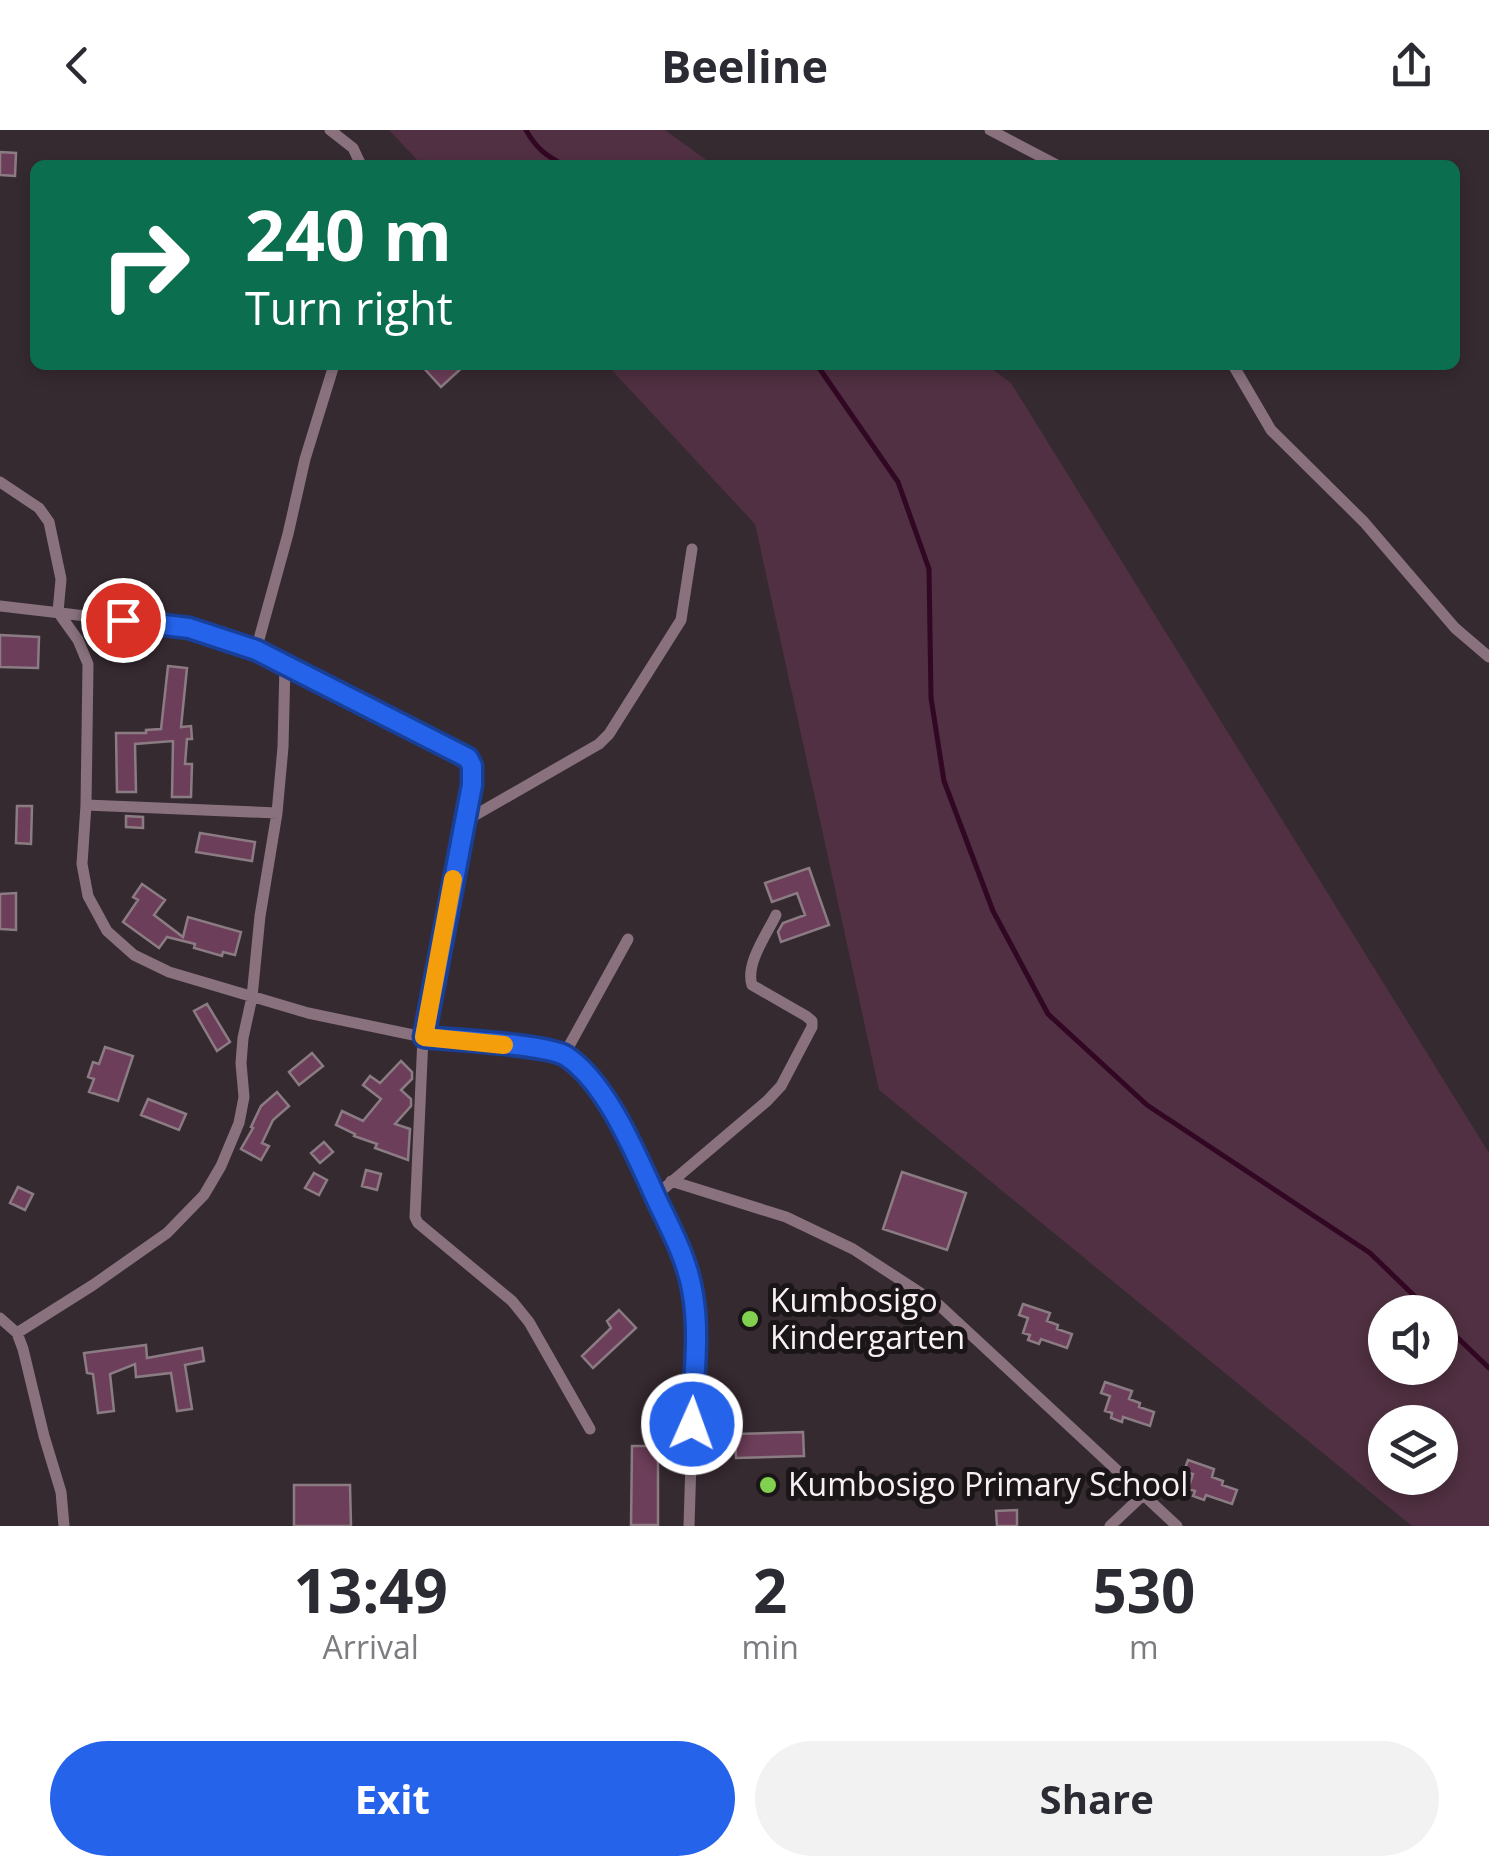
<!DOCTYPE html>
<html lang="en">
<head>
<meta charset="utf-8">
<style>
  :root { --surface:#fff; --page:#f2f2f3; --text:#2b2b33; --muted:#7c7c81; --accent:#2563eb }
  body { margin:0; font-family:"Open Sans",sans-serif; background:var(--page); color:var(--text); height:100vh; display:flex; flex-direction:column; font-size:38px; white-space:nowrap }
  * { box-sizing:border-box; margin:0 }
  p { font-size:32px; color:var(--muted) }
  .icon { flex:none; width:55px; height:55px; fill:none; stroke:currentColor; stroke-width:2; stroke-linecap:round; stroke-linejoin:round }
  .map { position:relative; height:1396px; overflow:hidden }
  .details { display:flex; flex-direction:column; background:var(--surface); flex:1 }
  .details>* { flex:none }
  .banner { position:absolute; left:30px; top:30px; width:1430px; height:210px; border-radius:15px; box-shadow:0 5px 15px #0003; background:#0b6e4f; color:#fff; overflow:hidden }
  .buttons { position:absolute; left:1368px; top:1165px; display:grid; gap:20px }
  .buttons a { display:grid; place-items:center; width:90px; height:90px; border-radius:50%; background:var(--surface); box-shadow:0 5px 15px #0003; font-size:50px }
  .pin { position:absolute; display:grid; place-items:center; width:85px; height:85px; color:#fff; margin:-42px; border:5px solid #fff; border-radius:50%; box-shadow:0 2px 10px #0007 }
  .me { position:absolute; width:110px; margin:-55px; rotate:2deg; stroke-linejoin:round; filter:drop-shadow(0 0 8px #0008) }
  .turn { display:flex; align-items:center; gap:35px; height:210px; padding:0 50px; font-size:45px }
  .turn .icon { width:130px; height:130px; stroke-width:2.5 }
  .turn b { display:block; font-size:70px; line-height:85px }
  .eta { display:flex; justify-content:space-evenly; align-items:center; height:170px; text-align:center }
  .eta b { font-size:60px; font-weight:700; line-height:70px }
  .cta { display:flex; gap:20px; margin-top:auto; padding:20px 50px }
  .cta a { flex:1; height:115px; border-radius:60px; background:var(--accent); color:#fff; font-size:40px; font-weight:700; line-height:115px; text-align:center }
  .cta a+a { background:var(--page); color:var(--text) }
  header { display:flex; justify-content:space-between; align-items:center; height:130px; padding:0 50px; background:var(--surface); font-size:45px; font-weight:700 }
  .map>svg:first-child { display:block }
</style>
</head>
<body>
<header><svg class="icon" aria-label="back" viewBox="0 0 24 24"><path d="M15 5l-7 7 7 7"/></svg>Beeline<svg class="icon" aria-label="share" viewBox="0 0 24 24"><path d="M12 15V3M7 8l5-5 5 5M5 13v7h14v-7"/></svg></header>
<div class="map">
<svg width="1489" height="1396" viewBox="0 0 1489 1396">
  <rect width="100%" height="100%" fill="#362a31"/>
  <path fill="#503042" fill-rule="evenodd" d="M389 0H665L713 35H422Z
    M607 235H987L1011 253 1489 1023V1396H1412L879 960 755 394ZM1440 1182V1238H1385V1182ZM1440 1292V1348H1385V1292Z"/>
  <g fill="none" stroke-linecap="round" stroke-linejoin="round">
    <path stroke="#320723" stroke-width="5" d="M526 0C536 18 546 26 564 35
      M817 235 898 352 929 439 931 568 944 651 993 781 1048 884 1147 975 1370 1123 1431 1182
      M1440 1191 1489 1238"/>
  </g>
  <path fill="#6d3e59" stroke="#8b7c84" stroke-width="2.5" d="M0 22 16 23 15 46 0 45Z
    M421 235H465L441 257Z
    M0 505 39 507 38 538 0 537Z
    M168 536 187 538 181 597 191 596 192 609H187L185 634H192L191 667H172L173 611 135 614 136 662H117L116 603H146V600L161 599Z
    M17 676H32L31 714 16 713Z
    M126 686 143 687V698L126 697Z
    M200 703 255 712 252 731 196 722Z
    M809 738 829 795 781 812 778 802 783 793 805 785 797 763 772 772 765 753Z
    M142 754 165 770 154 785 183 807 188 787 241 802 235 825 223 822 222 826 194 818 195 814 167 807 159 818 123 792 138 770 133 767Z
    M16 763V800L0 799V764Z
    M207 874 230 912 217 921 194 881Z
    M105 917 133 926 118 971 89 962 94 949 88 947 93 932 99 934Z
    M312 923 323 936 299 955 289 942Z
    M401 931 412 942V949L401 960 411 969V976L395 994 410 999 408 1030 375 1018 377 1014 354 1006 355 1004 336 995 342 981 363 991 381 969 363 955 370 946 380 953Z
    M277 962 289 976 273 990 262 1013 269 1016 261 1030 241 1019 253 998 251 997 261 976Z
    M148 969 186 984 179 1000 141 985Z
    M324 1012 333 1022 320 1033 311 1023Z
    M366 1040 381 1044 377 1060 362 1056Z
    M902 1042 966 1063 947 1120 883 1099Z
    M314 1043 327 1050 319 1065 305 1058Z
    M18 1057 33 1064 25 1080 10 1073Z
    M1023 1174 1050 1183 1047 1191 1058 1195 1057 1199 1072 1204 1067 1218 1041 1209 1039 1214 1028 1210 1030 1205 1023 1203 1028 1188 1019 1185Z
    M619 1180 636 1198 593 1238 582 1226 611 1198 607 1191Z
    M146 1215 147 1228 202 1218 204 1231 185 1235 192 1279 177 1281 171 1243 136 1247 135 1234 110 1244 114 1281 98 1283 93 1244 87 1243 84 1223Z
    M1105 1252 1132 1261 1129 1269 1140 1273 1139 1277 1154 1282 1150 1296 1123 1287 1122 1292 1111 1288 1112 1283 1105 1281 1110 1266 1101 1263Z
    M803 1302 804 1326 736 1328 735 1304Z
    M632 1316H658V1395H631Z
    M1188 1330 1214 1339 1212 1347 1223 1351 1222 1355 1237 1360 1232 1374 1206 1365 1204 1370 1193 1366 1195 1361 1188 1359 1193 1344 1184 1341Z
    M294 1355H350L351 1396H294Z
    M1017 1380V1396H997L996 1381Z"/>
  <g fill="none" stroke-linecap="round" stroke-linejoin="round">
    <path stroke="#89727e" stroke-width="11" d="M330 0 353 18 361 35
      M990 0 1057 35
      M1233 235 1271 300 1364 392 1455 498 1489 527
      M0 352 39 378 49 392 61 449 58 482 78 510 88 534 86 675 82 734 88 766 107 801 134 825 169 842 308 883 423 907 542 919 564 925 582 940 607 973 634 1016 676 1110 693 1163 695 1200 689 1396
      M0 476 189 498 256 520 468 628 471 636 472 655 423 907 415 1087 418 1093 512 1171 529 1192 590 1299
      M256 520 288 404 305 329 334 235
      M86 675 277 683
      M465 691 599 614 609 604 681 490 692 419
      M564 925 628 809
      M671 1051 786 1087 853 1119 939 1175 1177 1396
      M655 1066 767 971 781 956 812 897V891L806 886 752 855C745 834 767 804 776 785
      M0 1188 17 1203 23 1219 44 1306 61 1362 64 1396
      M17 1203 93 1155 167 1103 204 1065 221 1036 239 993 244 967 241 933 243 908 252 867 260 786 277 683 283 617 285 535
      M1110 1396 1143 1365"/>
  </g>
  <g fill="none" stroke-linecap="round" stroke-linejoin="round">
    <g stroke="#184099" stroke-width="25">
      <path id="route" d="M123 490 189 498 256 520 468 628 472 636V655L424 907C452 910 546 914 566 926 606 952 636 1024 655 1066 670 1098 688 1130 693 1165 700 1207 693 1252 692 1294"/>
    </g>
    <use href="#route" stroke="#2563eb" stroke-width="18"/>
    <path stroke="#f59e0b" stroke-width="18" d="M453 749 424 907 504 915"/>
  </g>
  <g fill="#82d04f" stroke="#1a1517" stroke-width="4">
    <circle cx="750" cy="1189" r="10"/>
    <circle cx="768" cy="1355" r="10"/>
  </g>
  <g text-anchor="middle" stroke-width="10" stroke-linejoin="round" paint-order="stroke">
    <g font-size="32" fill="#f8f0f4" stroke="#1a1517" text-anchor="start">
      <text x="770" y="1182">Kumbosigo<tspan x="770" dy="37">Kindergarten</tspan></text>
      <text x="788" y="1366">Kumbosigo Primary School</text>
    </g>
  </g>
</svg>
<div class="buttons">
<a><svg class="icon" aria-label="sound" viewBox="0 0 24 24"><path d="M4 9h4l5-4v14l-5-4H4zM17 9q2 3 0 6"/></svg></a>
<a><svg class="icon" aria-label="layers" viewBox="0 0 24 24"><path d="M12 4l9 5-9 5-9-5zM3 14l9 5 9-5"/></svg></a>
</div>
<div class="pin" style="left:123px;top:490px;background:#d93025"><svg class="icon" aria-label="arrive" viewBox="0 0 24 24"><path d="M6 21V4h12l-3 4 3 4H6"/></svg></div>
<svg class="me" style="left:692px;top:1294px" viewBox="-20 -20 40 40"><circle r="17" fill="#2563eb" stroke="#fff" stroke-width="3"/><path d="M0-11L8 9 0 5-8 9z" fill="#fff"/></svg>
<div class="banner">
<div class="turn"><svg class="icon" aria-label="right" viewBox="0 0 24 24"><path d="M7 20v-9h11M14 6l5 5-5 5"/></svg><div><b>240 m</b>Turn right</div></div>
</div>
</div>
<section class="details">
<div class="eta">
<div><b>13:49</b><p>Arrival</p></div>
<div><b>2</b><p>min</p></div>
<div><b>530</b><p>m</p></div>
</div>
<div class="cta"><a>Exit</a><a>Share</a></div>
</section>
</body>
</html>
